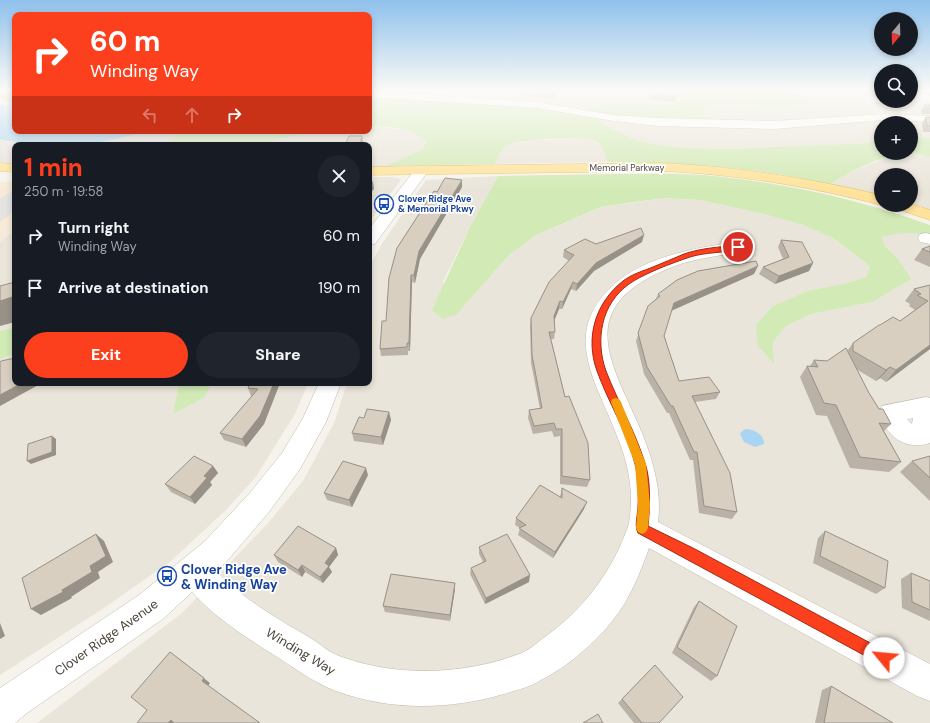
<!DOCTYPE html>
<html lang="en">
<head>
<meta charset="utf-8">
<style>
  :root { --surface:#171b24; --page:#20242c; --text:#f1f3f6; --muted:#9ea1a6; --accent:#fc3f1d }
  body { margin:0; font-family:"DM Sans",sans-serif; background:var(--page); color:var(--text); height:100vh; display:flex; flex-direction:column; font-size:15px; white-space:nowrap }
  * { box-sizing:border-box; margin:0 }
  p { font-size:13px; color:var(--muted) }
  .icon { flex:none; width:22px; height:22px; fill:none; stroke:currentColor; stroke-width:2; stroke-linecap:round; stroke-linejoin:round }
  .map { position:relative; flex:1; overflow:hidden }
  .details { position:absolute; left:12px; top:142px; width:360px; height:244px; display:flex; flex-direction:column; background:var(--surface); border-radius:8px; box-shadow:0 2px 6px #0003 }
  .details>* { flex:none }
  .banner { position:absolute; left:12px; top:12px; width:360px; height:122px; border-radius:8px; box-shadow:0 2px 6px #0003; background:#fc3f1d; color:#fff; overflow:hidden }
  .needle { width:26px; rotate:199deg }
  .buttons { position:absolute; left:874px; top:12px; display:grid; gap:8px }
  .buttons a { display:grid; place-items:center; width:44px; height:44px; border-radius:50%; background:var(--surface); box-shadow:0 2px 6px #0003; font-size:20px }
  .pin { position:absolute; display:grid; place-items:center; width:34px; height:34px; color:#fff; margin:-17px; border:2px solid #fff; border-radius:50%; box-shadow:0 1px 4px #0007 }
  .me { position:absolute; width:44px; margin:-22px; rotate:298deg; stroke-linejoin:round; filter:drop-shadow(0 0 3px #0008) }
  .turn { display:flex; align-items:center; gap:14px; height:84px; padding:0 12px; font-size:18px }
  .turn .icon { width:52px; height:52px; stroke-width:2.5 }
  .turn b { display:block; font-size:28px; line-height:34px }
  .lanes { display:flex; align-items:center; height:38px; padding:0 12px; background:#0003; justify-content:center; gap:20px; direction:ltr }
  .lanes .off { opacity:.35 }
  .round { display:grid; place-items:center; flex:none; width:42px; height:42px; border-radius:21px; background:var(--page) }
  .summary { display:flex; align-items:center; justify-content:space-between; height:68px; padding:0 12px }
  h1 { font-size:24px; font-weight:800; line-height:30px; color:var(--accent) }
  .cta { display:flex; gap:8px; margin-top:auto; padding:8px 12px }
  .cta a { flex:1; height:46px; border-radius:24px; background:var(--accent); color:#fff; font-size:16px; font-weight:800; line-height:46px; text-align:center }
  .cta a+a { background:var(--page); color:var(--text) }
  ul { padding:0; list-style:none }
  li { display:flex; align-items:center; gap:12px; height:52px; padding:0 12px }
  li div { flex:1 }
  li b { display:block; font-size:15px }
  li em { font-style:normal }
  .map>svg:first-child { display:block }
</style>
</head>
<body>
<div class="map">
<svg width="930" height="723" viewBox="0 0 930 723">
  <rect width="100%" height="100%" fill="#f6f3ec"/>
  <path fill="#eae5da" d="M369 90 655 91 673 94 682 101 675 105 613 103 587 112 369 92Z
    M789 90H881V101H911V90H930V96H926L930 97V118L708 123 703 111 706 105 719 103 799 105 812 101Z
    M594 117 709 127 874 119 930 121V138L911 137V123H881V141L865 143 730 149 682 148 651 144 632 138 610 128Z
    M369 126 409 130 421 135 428 142 423 149 386 166H369V145H262L266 143 313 131H369Z
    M583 139 595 141 602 146 608 162 495 164 499 152 511 143 531 140Z
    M911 152 930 157V211L911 204V175H881V196L831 184 844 175 887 157Z
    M498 176 471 225 443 282 457 314 509 255 536 235 602 207 666 198 700 200 760 213 803 225 833 238 870 266 866 277 844 284 756 326 774 362 773 342 786 326 811 314 872 302 898 259 884 245 882 237 895 233 913 232 930 235V723H37L182 613 268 523 303 481 334 423 347 383H369L370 265 383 242 426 180Z
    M369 177H390L398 178 401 180 369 222Z
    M15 230V327L0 331V242Z
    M15 354V383H179L173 414 204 398 212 383H308L295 414 255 478 226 510 171 561 101 610 0 675V359Z"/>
  <path fill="#f7ead8" d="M15 181V230L0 242V182Z"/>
  <path fill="#e6e2dd" d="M0 90H15V131H181L165 145H15V164H0Z"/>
  <path fill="#d2eab5" d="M597 90H789L813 101C779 112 741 99 706 105L703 111 708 123 652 120 587 112 589 108 613 103 675 105 682 101 673 94 655 91Z
    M369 95 536 106 594 117 610 128 632 138 651 144 682 148 730 149 865 143 881 141V153H906C880 157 852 169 831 184 809 180 787 175 765 172 713 165 660 163 608 162 605 155 603 145 596 141 584 136 525 139 512 143 502 147 498 155 495 164L386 166 423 149 427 142C412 127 390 127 369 126Z
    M181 131H313L266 143 262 145H165Z
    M911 137 930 138V157L911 152Z
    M612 174C642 174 673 173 703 175 781 182 856 198 930 225V235C913 232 899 232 882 237L884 245 898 259 911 279 872 302 811 314 786 326 773 342 774 363 758 346 756 325 773 306 808 291 844 284 866 277 870 266 833 238 803 225 760 213 700 200 666 198 634 202 601 207 536 235 509 255 457 314 443 319 432 310 471 225 498 176Z
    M15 327V354L0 359V331Z
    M179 383H212L204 398 173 414Z"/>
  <path fill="#e5e3e0" d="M15 189V211L0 222V199Z"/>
  <path fill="#a9d4f2" d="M0 105 15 107V131H145C100 146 47 150 0 139Z
    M746 429C755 430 764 434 764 444L755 447 744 442 740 434 742 431Z"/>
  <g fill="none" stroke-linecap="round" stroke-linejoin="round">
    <path fill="#a9d4f2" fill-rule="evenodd" d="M918 90 930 95V97L914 90Z"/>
    <g stroke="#c2bbae" stroke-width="1">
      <path id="minor" d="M911 90 930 96V102L911 96Z
        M369 91 537 102 614 115 658 118 774 121 884 114 930 116V122L884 120 774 129 658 126 614 121 537 108 369 97Z
        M422 166 427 167 429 170 375 244 369 245V229L417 167Z
        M926 233 930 234V244L920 242 918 238 920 234Z
        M738 242 744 243 747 247 744 251C717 257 690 258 665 270 571 310 614 366 642 433 653 461 662 491 658 522L930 664V701L917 696 649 548C640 573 630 599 613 620 595 643 567 667 541 680 530 687 517 690 504 694 448 710 391 711 336 691 312 682 292 666 271 653 242 635 215 617 192 592L163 619 27 713 15 723H0V688L139 595 205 541 249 494 282 453 303 418 319 383H341L326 422 300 469 269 512 227 561 216 571C237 593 262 609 288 625 297 630 306 635 315 641 323 647 332 654 342 657 397 677 464 675 519 654 528 651 537 643 545 637 583 609 609 576 626 532 630 524 630 514 631 505 632 480 625 454 615 431 602 396 574 353 591 315 616 261 685 249 738 242Z
        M926 397 930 398V443C905 451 886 436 879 413L882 406ZM913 418 912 424 907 419Z"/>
    </g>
    <g stroke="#e6c16a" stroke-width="1">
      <path id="major" d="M0 163 15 164V172L0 171Z
        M660 163C735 166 808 178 881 195V205C808 186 735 174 660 171L369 175V167Z
        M911 204 930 210V220L894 208 891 205Z"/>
    </g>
    <use href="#minor" fill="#fff" fill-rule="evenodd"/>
    <use href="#major" fill="#ffe39c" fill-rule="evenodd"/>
  </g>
  <path fill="#bab2a6" d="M0 90H15V104L10 103 0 96Z
    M522 90H558L555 98 522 95Z
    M651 90 676 96 675 102 649 99Z
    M864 90H881V97L873 96Z
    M925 105H930V114H922L921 111Z
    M926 117H930V132H923L922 123Z
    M462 180V187L420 259 415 283 412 282 410 351H408V355L381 356 380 349 386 321 437 192Z
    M781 240 813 263 809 271 775 284 759 274 763 267 783 259 778 247Z
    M642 242 594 271 576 291 571 289 562 309H559L554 320 555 332 554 339H551L565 397 590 480 587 487 560 484V436L554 437 552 431 533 434 528 418 529 410 540 409 531 363 530 326 531 318 569 261 563 257 564 250 596 244Z
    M930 246V267L914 260 922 249Z
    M754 274 671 310 664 336 679 381 720 392 716 399 695 402 737 512 732 519 699 513 693 460H690L669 413H667L644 374 636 341 648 306 656 299 658 294Z
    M930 285V349L886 382 880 378 876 381 856 369 869 393 879 409 891 424 884 431 901 462 889 472 850 468 827 416 816 415 800 377 807 366H810L814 360 827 361 847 351 853 343 880 325 900 321 915 310 909 306 910 304 905 301 914 289Z
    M280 383 264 424 246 447 224 440 220 433 252 396H251L248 388Z
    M389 412 391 420 383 445 354 441 352 433 364 418Z
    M930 456V501L900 472 912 461Z
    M213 466 218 473 210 482 212 485 195 504 171 492 165 484Z
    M368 475 352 507 327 500 324 493Z
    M562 488 584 509 553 558 518 535 520 528 515 525 516 518 560 497Z
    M825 531 885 588 876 594 813 563 818 538Z
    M479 547 529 582 485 604 470 574 471 568 483 562 479 554Z
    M336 548 338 555 329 567 332 572 323 583 305 572 302 577 278 562 274 555Z
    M911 573 930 581V621L902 608 901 579Z
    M455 583V589L450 621 385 612 383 606Z
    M699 601 717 676 711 681 672 653 694 607Z
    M655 665 659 723H634L618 703Z
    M831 686 893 723H815L822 690Z"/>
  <path fill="#979187" d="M362 136 363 142 362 145H360Z
    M462 180V187L420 259 415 283 414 275 419 251Z
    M373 182 374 189 369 195V187Z
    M644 235 642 242 594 271 576 291 577 284 596 263Z
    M813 263 809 271 775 284 779 276Z
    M758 266 754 274 671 311 674 303Z
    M411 275 412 282 410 351 409 343Z
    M573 282 571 289 562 309 563 302Z
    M15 296V322L0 326V301Z
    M560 301 559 309 553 324 554 316Z
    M930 345V349L886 382 896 370Z
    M890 367 880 378 876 381 886 370Z
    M22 383H42L0 406V395Z
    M274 383H280L264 424 246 447 242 439Z
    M389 412 391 420 383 445 381 437Z
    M52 436 56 439V455L31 464 27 461Z
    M213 466 218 473 210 482 212 485 195 504 190 497 204 476Z
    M366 468 368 475 352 507 349 500Z
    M587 502 584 509 553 558 555 552Z
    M96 534 104 541 113 562 98 572 100 578 71 597 72 598 41 615 31 609 62 590 90 566Z
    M336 548 338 555 329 567 332 572 323 583 320 577 325 563Z
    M302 565 305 572 302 577 298 570Z
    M530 575 529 582 485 604 486 598Z
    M455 583V589L450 621V615Z
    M0 623 5 636 0 639Z
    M170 652 210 683 208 686 202 681Z
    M171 720 176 723H168Z"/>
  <path fill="#d8cfc1" stroke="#979187" d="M1 90H15V94L4 93Z
    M529 90H557L556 92Z
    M651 90H676V96L651 93Z
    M925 105H930V108H925Z
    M926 117H930V126H927Z
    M349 136H362L360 145H345Z
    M445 178 462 180 419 251 414 275H411L409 343H407V347L380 349 382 321H386L389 278 397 248 434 191 437 192Z
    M369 182H373L369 187Z
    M641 228 644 235 596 263 577 284 573 282 563 302 560 301 554 316 555 332H549L565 397 569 396 588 443 590 480 562 476V429H556L554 423 534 426 529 410 542 408 532 355 531 318 549 282 574 255 564 250 585 239 596 244Z
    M781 240 802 242 813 263 779 276 763 267 789 257Z
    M930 246V252L922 249Z
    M756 261 758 266 674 303 664 336 679 381 709 377 720 392 692 396 730 473 737 512 704 506 697 452H694L673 406H671L647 367 638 333 648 306 660 296 658 294 677 280 698 271Z
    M15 282V296L0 301V286Z
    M930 285V345L896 370 890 367 886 370 853 351V343L879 325H880L893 317 900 321 928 301 917 295 921 294 914 289Z
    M846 348 869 393 879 409H883L891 424 879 423 901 462 860 457 836 405 824 403 807 366 818 367 814 360 827 361Z
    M15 358V383H22L0 395V362L1 361Z
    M250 383H274L260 416 242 439 220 433 258 389 248 388Z
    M367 409 389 412 381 437 352 433 359 417 364 418Z
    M52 436V452L27 461 28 444Z
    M194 456 213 466 204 476 207 478 190 497 165 484Z
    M930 456V478L912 461Z
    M343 461 366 468 349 500 324 493Z
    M540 485 562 498V488L587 502 555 552 519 528 526 525 516 518Z
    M298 526 336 548 325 563 329 566 320 577 302 565 298 570 274 555Z
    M825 531 888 561 885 588 820 556Z
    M96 534 106 556 90 566 92 572 62 590 63 592 31 609 22 578Z
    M507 534 530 575 486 598 471 568 486 561 479 547Z
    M911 573 930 581V610L912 602Z
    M391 574 455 583 450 615 383 606Z
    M699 601 737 626 717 676 677 647Z
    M170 652 204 678 202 681 260 723H174L171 720 168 723H137L147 710 131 697Z
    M655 665 683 697 659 723H642L622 699Z
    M831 686 893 723H824Z
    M598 714 603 723H583Z"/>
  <linearGradient id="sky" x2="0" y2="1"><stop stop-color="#8fc1ec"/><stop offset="0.47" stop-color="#fbfaf6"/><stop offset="1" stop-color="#fbfaf6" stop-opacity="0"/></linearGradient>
  <rect width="930" height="192" fill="url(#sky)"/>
  <path fill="#fc3f1d" stroke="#a42913" d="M738 245 741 247 740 249C724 253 706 252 690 257 672 263 643 274 629 284 601 304 595 340 606 371 618 402 635 431 645 463 651 480 650 508 648 526L693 548 889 653 891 658 889 663 884 666 638 533C634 525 638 515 638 506 639 493 638 476 635 464 627 431 608 402 597 371 585 338 595 303 623 281 632 274 643 271 653 267 663 263 674 258 684 254 701 248 720 247 738 245Z"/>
  <path fill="#f59e0b" d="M616 398 619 399 621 402 646 464 650 505 648 528 646 532 642 534 638 532 636 528 638 505 635 464 611 402 612 399Z"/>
  <defs>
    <g id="bus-ring" transform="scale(1)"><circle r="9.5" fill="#fff" stroke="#1a4fb4" stroke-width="1.5"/><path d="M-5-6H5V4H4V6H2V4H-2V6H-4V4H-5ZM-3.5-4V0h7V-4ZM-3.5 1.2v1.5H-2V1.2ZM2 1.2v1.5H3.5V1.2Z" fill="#1a4fb4"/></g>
  </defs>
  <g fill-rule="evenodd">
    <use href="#bus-ring" x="384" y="204"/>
    <use href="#bus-ring" x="167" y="576"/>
  </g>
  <g text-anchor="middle" stroke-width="3.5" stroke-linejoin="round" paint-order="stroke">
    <g font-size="9" fill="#4b4439" stroke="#fff">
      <text x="627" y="171">Memorial Parkway</text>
    </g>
    <g font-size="9" font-weight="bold" fill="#164399" stroke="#fff" text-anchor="start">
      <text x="398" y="202">Clover Ridge Ave<tspan x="398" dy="10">&amp; Memorial Pkwy</tspan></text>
    </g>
    <g font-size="13" font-weight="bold" fill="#164399" stroke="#fff" text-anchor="start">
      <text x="181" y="574">Clover Ridge Ave<tspan x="181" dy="15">&amp; Winding Way</tspan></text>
    </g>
    <g font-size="13" fill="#4b4439" stroke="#fff">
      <text transform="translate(106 637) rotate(-35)" y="5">Clover Ridge Avenue</text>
      <text transform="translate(301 651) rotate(31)" y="5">Winding Way</text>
    </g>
  </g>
</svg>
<div class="buttons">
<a><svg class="needle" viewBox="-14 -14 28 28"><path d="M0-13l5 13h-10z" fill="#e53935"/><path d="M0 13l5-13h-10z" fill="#9ea1a6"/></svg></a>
<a><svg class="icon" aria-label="search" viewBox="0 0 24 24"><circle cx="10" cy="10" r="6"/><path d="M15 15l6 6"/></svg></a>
<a>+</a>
<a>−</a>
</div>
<div class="pin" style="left:738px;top:247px;background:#d93025"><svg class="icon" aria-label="arrive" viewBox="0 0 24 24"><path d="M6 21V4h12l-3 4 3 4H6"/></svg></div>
<svg class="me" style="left:884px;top:658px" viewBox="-20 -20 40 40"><circle r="19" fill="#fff"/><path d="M0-13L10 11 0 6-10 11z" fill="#fc3f1d"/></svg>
<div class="banner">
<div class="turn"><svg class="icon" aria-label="right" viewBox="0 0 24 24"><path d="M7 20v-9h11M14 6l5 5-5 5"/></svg><div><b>60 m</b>Winding Way</div></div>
<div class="lanes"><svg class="icon off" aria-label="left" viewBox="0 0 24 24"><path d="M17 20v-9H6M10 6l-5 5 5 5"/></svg><svg class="icon off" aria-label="ahead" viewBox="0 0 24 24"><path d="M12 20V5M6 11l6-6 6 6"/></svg><svg class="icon" aria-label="right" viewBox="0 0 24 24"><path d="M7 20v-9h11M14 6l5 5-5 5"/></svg></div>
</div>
<section class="details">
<div class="summary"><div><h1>1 min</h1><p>250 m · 19:58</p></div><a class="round"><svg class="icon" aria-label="close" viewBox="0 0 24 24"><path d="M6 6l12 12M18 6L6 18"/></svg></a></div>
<ul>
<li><svg class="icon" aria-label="right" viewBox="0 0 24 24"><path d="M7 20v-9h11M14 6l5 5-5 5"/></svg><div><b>Turn right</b><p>Winding Way</p></div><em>60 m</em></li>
<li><svg class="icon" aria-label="arrive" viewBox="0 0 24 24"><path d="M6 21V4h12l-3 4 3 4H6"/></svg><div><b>Arrive at destination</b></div><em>190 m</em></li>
</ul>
<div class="cta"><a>Exit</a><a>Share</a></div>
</section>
</div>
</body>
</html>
